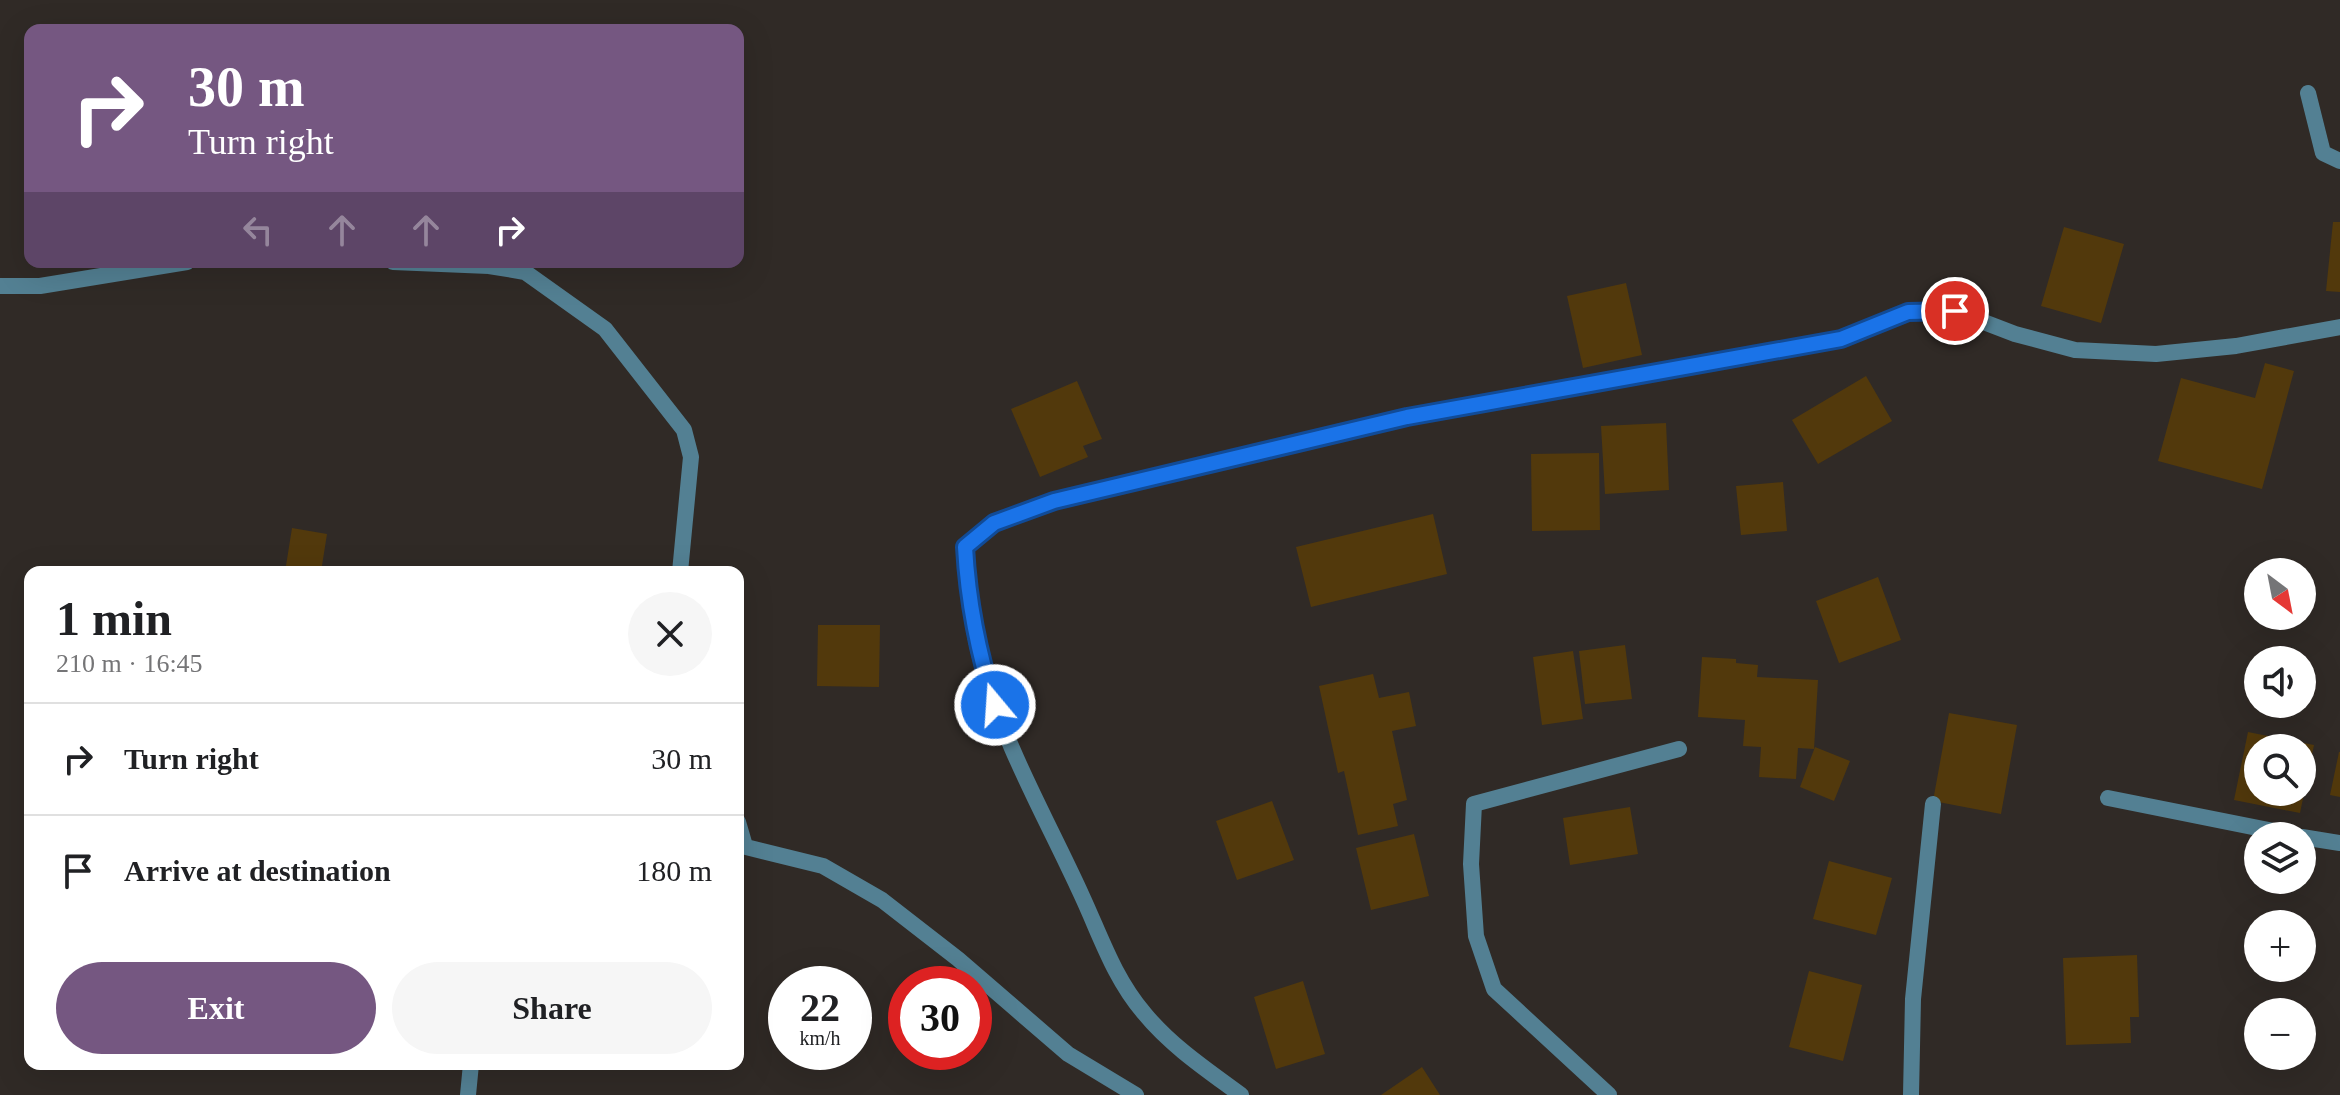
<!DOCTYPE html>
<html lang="en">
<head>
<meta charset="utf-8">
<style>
  :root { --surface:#fff; --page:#f6f6f6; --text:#202124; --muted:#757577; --line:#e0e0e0; --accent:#755781 }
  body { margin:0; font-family:Georgia,serif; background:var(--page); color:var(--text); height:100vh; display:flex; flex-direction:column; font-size:30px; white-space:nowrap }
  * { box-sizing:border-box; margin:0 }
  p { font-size:26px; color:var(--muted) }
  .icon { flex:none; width:44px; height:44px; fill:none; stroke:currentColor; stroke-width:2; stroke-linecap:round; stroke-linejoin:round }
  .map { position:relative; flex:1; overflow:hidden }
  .sheet { position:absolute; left:24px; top:566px; width:720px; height:504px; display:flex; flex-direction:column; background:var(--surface); border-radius:16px; box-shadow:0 8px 32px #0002 }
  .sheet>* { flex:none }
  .top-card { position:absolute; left:24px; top:24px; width:720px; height:244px; border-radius:16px; box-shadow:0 8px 32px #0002; background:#755781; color:#fff; overflow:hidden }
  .needle { width:52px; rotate:148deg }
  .fabs { position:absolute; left:2244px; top:558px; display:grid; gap:16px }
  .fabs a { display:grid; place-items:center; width:72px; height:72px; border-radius:50%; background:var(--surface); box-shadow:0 8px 32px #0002; font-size:40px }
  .speed { position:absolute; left:768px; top:966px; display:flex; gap:16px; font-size:40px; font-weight:700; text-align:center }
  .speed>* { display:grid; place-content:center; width:104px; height:104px; border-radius:50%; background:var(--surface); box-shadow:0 8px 32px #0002; line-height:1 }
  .speed small { font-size:20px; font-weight:400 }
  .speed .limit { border:12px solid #d22; background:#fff; color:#111 }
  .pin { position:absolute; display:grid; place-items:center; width:68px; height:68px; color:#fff; margin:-34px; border:4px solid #fff; border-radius:50%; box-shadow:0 2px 8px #0007 }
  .me { position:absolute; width:88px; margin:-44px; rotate:342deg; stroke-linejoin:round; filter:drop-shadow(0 0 6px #0008) }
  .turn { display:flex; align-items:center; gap:28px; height:168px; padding:0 32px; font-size:36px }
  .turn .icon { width:104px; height:104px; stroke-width:2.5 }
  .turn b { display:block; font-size:56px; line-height:68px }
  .lanes { display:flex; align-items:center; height:76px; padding:0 32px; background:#0003; justify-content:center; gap:40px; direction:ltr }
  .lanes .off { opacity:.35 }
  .round { display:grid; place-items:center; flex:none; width:84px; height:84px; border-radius:42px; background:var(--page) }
  .headline { display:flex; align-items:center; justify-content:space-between; height:136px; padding:0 32px }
  h1 { font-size:48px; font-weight:600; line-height:60px }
  .cta { display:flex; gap:16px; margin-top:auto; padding:16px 32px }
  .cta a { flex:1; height:92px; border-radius:48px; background:var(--accent); color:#fff; font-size:32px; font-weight:600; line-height:92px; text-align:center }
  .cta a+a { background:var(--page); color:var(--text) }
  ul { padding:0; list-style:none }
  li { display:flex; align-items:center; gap:24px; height:112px; padding:0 32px; border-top:2px solid var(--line) }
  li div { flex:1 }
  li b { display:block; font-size:30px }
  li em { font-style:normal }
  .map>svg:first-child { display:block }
</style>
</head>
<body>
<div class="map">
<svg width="2340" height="1095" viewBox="0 0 2340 1095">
  <rect width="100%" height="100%" fill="#302a26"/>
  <path fill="#52390c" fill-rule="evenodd" d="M2333 222H2340V292L2326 291Z
    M2064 227 2124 244 2101 323 2041 306Z
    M1626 283 1642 355 1583 368 1567 296Z
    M2265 363 2294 371 2262 489 2158 461 2181 378 2255 398Z
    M1866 376 1892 421 1818 464 1792 420Z
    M1077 381 1102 439 1083 446 1088 457 1040 477 1011 409Z
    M1666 423 1669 490 1605 494 1601 426Z
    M1599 453 1600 530 1532 531 1531 454Z
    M1783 482 1787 531 1741 535 1736 486Z
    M1433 514 1447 574 1311 607 1296 547Z
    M292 528 327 534 321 572H285Z
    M1878 577 1901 640 1839 663 1816 601Z
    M818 625H880L879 687 817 686Z
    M1625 645 1632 699 1585 704 1579 651Z
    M1573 651 1583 719 1542 725 1533 657Z
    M1702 657 1736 659V663L1758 665 1757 677 1818 680 1814 749 1798 748 1796 779 1759 777 1761 747 1743 746 1745 720 1698 717Z
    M1373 674 1379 698 1409 692 1416 726 1392 731 1407 800 1393 804 1398 826 1358 835 1344 771 1338 773 1319 686Z
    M1949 713 2017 725 2001 814 1933 801Z
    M2248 732 2314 745 2300 813 2234 800ZM2258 748H2302V792H2258Z
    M1815 747 1850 761 1834 801 1800 787Z
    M2339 752H2340V797L2330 795Z
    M1272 801 1294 860 1237 880 1216 821Z
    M1630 807 1638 854 1570 865 1563 818Z
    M1414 834 1429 896 1371 910 1356 848Z
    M1829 861 1892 878 1876 935 1813 919Z
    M2137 955 2139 1017H2130L2131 1043 2066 1045 2063 958Z
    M1809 971 1862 985 1843 1061 1789 1047Z
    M1303 981 1325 1054 1276 1069 1254 997Z
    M1422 1067 1440 1095H1381Z"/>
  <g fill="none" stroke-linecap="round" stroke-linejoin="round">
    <path stroke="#538093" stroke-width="16" d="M2308 93 2323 153 2340 161
      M393 262 489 266 525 272 605 329 684 430 691 457 680 572
      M0 286H40L187 262
      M2108 798 2298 836
      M738 822 745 846
      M2302 837 2340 843
      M738 845 823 866 882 900 958 959 1068 1054 1136 1095
      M468 1095 471 1064
      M1241 1095C1207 1070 1171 1046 1144 1013 1114 978 1101 937 1082 896 1047 819 1003 744 981 661 971 624 967 585 965 547L994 523 1054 501 1407 417 1841 339 1908 312 1955 311 2015 334 2075 350 2156 354 2236 346 2340 327
      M1609 1095 1494 989 1476 936 1471 864 1474 804 1679 749
      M1911 1095 1913 999 1933 804"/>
  </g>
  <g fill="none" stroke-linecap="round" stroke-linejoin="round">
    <g stroke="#114b97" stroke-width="20">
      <path id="route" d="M995 705C978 653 968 602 965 547L994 523 1054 501 1407 417 1841 339 1908 312 1955 311"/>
    </g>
    <use href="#route" stroke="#1a73e8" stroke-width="14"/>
  </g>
</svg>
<div class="fabs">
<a><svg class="needle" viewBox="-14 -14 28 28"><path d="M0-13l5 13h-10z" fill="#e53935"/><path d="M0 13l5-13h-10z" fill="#757577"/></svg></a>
<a><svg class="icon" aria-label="sound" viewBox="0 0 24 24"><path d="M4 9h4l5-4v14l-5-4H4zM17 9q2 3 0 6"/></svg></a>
<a><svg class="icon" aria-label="search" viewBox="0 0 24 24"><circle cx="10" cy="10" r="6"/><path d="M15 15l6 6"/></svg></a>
<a><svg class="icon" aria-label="layers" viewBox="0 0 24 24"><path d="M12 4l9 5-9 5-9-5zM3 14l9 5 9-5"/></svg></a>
<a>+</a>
<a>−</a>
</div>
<div class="speed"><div>22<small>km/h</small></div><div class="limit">30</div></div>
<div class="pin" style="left:1955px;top:311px;background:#d93025"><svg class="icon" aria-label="arrive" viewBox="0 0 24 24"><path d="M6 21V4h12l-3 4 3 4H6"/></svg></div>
<svg class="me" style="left:995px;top:705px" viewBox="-20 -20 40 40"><circle r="17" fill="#1a73e8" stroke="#fff" stroke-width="3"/><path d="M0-11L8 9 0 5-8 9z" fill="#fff"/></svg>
<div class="top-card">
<div class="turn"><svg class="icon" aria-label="right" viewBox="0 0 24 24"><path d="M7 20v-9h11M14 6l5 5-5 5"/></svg><div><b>30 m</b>Turn right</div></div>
<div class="lanes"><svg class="icon off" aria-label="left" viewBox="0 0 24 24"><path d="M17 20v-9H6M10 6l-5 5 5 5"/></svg><svg class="icon off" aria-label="ahead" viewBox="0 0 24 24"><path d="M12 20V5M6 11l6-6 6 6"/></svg><svg class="icon off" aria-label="ahead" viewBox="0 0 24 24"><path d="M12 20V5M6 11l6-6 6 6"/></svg><svg class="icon" aria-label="right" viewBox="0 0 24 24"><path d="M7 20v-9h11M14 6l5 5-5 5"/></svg></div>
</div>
<section class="sheet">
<div class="headline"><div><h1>1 min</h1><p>210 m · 16:45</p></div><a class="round"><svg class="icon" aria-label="close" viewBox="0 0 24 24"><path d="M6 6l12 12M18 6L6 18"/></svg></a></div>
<ul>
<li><svg class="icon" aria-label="right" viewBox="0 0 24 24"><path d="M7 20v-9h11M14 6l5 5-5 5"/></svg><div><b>Turn right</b></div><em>30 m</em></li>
<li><svg class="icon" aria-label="arrive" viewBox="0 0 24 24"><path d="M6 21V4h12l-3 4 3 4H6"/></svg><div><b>Arrive at destination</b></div><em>180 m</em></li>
</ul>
<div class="cta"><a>Exit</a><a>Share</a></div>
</section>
</div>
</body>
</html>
